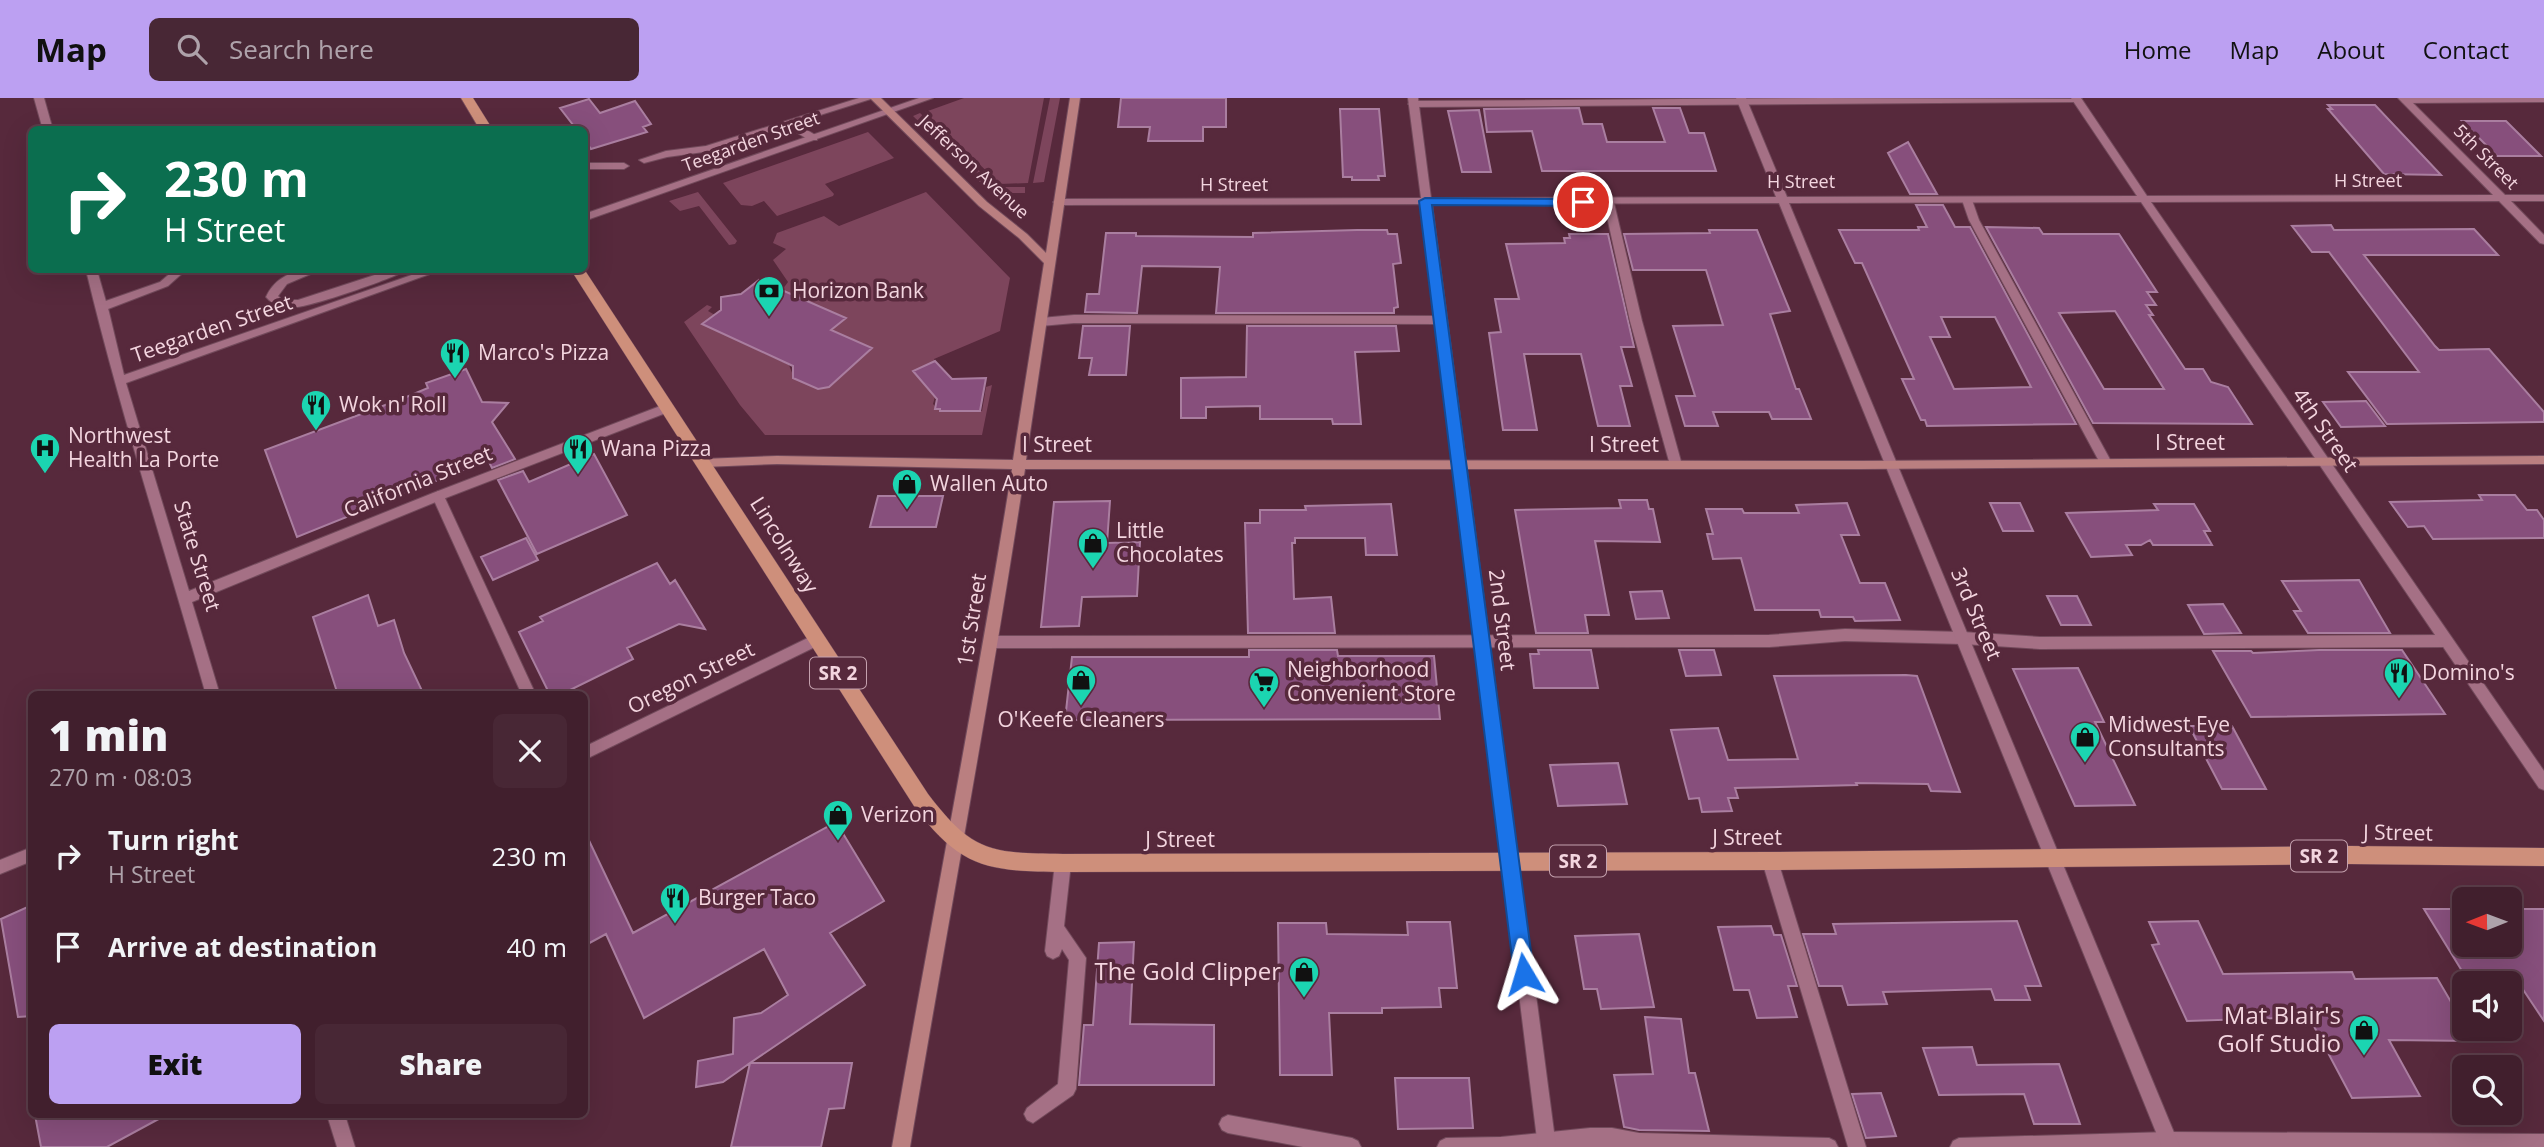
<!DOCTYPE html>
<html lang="en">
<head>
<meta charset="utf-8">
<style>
  :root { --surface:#411f2d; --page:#482735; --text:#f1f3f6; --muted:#aea2aa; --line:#5a3d49; --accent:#bca0f2 }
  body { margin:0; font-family:"Open Sans",sans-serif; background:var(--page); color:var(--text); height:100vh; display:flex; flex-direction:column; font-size:26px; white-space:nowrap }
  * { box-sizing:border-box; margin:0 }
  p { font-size:23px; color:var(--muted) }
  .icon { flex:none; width:38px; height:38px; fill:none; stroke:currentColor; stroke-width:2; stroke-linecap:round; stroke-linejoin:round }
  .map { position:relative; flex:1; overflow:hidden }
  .details { position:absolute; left:28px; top:593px; width:560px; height:427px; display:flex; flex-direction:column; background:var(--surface); border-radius:10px; box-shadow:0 7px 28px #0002,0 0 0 2px var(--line) }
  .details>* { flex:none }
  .guide { position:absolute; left:28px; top:28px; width:560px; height:147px; border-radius:10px; box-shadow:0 7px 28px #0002,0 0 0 2px var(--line); background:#0b6e4f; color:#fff; overflow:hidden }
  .needle { width:46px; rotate:269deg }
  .tools { position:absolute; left:2452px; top:789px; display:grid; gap:14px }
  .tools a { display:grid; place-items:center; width:70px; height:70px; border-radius:10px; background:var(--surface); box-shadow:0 7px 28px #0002,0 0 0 2px var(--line); font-size:35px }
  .pin { position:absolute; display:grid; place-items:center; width:60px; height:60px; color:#fff; margin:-30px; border:4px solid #fff; border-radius:50%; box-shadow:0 2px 7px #0007 }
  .me { position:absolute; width:77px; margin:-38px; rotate:353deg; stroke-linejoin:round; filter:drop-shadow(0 0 5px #0008) }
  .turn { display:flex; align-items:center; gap:24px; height:147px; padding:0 21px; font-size:32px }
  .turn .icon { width:91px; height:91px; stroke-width:2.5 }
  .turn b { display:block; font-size:49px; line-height:60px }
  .round { display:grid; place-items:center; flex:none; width:74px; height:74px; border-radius:10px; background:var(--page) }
  .overview { display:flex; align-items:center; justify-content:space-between; height:119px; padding:0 21px }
  h1 { font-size:42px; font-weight:800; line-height:52px }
  .cta { display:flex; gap:14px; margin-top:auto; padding:14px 21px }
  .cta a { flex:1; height:80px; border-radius:10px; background:var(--accent); color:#111; font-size:28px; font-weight:800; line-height:80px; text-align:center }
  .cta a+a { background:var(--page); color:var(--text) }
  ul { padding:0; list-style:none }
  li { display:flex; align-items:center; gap:21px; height:91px; padding:0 21px }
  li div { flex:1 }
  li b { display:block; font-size:26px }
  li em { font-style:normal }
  header { display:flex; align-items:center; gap:42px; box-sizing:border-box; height:98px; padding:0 35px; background:var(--accent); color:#111 }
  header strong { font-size:33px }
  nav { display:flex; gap:38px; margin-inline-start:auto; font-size:24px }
  .search { width:490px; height:63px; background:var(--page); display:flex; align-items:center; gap:18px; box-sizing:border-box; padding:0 24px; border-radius:10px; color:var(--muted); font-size:26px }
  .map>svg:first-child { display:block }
</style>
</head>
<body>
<header>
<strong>Map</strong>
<div class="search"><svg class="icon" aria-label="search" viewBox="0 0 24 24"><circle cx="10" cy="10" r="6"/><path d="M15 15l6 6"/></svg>Search here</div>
<nav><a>Home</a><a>Map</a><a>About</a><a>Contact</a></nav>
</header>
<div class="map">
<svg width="2544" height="1049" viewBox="0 0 2544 1049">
  <rect width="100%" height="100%" fill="#57293c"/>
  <path fill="#7d455c" d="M964 0H1044L1028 85 1000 86 925 14Z
    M1050 0H1060L1044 84 1033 85Z
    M920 15 996 89H1025V95H991L913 18Z
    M868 34 894 60 825 86 834 96 833 98 777 118 764 103 752 108 741 107 723 85Z
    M698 94 737 143 735 146 729 147 699 108 680 113 669 103Z
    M926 94 1010 180 1000 233 934 261 935 263 913 273 921 283 928 280 936 295 933 306 940 313H982L986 289 992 287 982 337H765L740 307 684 224 707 207 712 209 708 213 715 217 702 226 789 267 794 280 818 291 829 289 868 254V249L831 232 845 220 782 192 788 184 773 162 786 151 773 145 777 135 824 118 839 128Z"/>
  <path fill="#874f7c" stroke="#aa7ea0" stroke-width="2" fill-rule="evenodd" d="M1121 0H1226V29H1203V43H1148L1150 29H1118Z
    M589 1 600 15 635 3 651 26 643 29 647 34 591 51 584 41V32H577L560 10Z
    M2328 7H2375L2441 77 2384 76 2328 11H2332Z
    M1579 10 1583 26H1602L1607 44H1665L1653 10H1680L1689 35H1704L1716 73H1542L1532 33 1487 34 1484 11Z
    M1340 11H1379L1385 78H1378L1379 82H1352V79H1343Z
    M1479 12 1491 74H1462L1448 13Z
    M2462 23H2506L2541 58H2497Z
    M1908 44 1937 96H1910L1888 55Z
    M1916 107H1943L1955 129H1970L2076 326 1927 328 1925 322H1921L1902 281H1914L1862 165H1855L1839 132H1919L1918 129H1927ZM1941 219H1995L2031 289 1954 291 1930 239H1950Z
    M2331 127 2334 132 2474 131 2498 157H2364L2435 248 2439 252 2489 251 2544 314V324L2387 326 2348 274H2419L2329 154H2312L2292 128Z
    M1986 129 2039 130 2043 136H2119L2157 194H2147L2156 207H2146L2153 217H2149L2185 271H2203L2211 284 2228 289 2252 326 2093 325ZM2115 213 2164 291H2104L2059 215Z
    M1357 132H1387L1388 136H1397L1401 165 1393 166 1398 209 1394 210V215H1216L1220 169 1142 168 1137 215 1085 214 1087 196H1099L1106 135H1136V138L1253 139V135Z
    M1709 132H1757L1790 213 1770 216 1796 291H1799L1811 321H1772L1769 314H1713L1718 328H1685L1676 298H1695L1673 228 1723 227 1706 172H1633L1624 136 1710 135Z
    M1569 136H1608L1634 249H1621L1632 288H1620L1630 328H1598L1581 256H1524L1537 332H1503L1489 235 1501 234 1495 201H1519L1506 146 1565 145 1564 140H1570Z
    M759 182 846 220 831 232 872 250 829 289 818 291 793 280V268L702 226 721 212V199L741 196Z
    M1083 228H1130L1126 277H1089L1092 260H1079Z
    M1247 228H1396L1399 253 1355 254 1361 326H1333L1332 321H1260V308L1206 309V320H1181V280L1246 279Z
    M935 263 952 281 986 280 980 313H940V311H935L937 301 913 273Z
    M466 271 482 304 508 305 492 324 515 361 492 370 488 362 297 439 265 352 404 300 428 290 426 285Z
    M2366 303 2385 328 2341 329 2323 304Z
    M594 356 627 417 537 456 498 382 523 373 529 384Z
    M2479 397H2515L2527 412H2537L2544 422V440L2433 441 2424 428 2408 429 2390 404 2482 402Z
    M878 398H943L936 429H870Z
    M1619 402H1647L1649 411H1653L1660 444 1595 443 1609 517H1585L1588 535H1536L1515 412 1621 410Z
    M1110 403 1107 445 1140 444 1137 498 1082 499 1079 528 1041 529 1054 404Z
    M1847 405 1859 437H1841L1860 485H1885L1900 522 1855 523 1853 519H1821L1819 512H1755L1741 460 1713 461 1707 436H1713L1706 411H1742L1744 415H1799L1796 407Z
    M1990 405H2020L2033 433H2003Z
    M1391 406 1397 457H1366L1365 440H1295V445H1292L1294 501 1331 499 1335 535H1248L1245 425H1260V412H1306L1305 408Z
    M2154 406H2194L2210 433H2204L2212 447H2153L2150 442 2141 447H2126L2132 457 2091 459 2066 415 2158 412Z
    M526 440 538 462 493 482 481 459Z
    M657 465 670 486 675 482 705 531 679 526 627 550 633 561 560 597H550L519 534 543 523 540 519Z
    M2359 482 2390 535H2308L2294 513H2301L2282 483Z
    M1662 493 1669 520 1636 521 1630 494Z
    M368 497 378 528 394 522 404 555 424 597H338L313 519Z
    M2047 498H2077L2091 527H2061Z
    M2223 506 2241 535 2204 536 2188 507Z
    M1249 552H1337L1338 558H1434L1440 621 1065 622 1072 559H1249Z
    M1538 552H1591L1598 590H1534L1530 556H1539Z
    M1679 552H1714L1721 577 1686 578Z
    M2319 552H2402L2445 616 2251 619 2213 553H2251L2253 555Z
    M2078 570 2104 624H2095L2135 707 2075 708 2013 571Z
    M1906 577 1917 578 1960 694 1931 693 1928 686 1856 685 1857 687 1735 690 1738 700H1728L1732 713 1702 714 1699 700 1689 701 1671 632 1718 630 1728 662 1798 661 1774 578Z
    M2189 628H2232L2266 691H2222Z
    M1618 665 1627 706 1558 708 1550 667Z
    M836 724 884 803 830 835 865 887 750 965H852L844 1010 829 1011 821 1049H731L750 965 723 984 696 989 698 963 733 956 734 920 761 915 788 897 764 851 644 920 606 836 584 848V732L633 835Z
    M32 807V918L18 919 1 821Z
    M2424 811H2464V847H2510V811H2544V923L2522 890H2510V886H2470Z
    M2017 823 2041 888H2025L2030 902H1995L1991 891 1883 894 1887 906 1848 907 1842 888H1819L1803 836H1836L1833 826Z
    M2198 823 2223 876 2352 874 2355 881 2437 880 2464 926V931H2467L2473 943 2389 942 2420 998 2352 1000 2309 919 2187 923 2152 847 2159 846 2149 824Z
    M1407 824H1450L1457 890H1439L1441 909 1382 910V915H1329L1332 977H1280L1278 825H1326L1327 836 1408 837Z
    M1771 828 1774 837H1781L1797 888H1788L1797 919 1757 920 1749 892H1734L1718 829Z
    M1639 836 1654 909 1601 911 1597 891H1584L1575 838Z
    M1134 844 1130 926 1214 927V987H1079L1084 927H1093L1099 845Z
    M1645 919 1681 921 1689 975H1695L1709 1033 1639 1032 1624 1029 1614 977 1653 976Z
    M1972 949 1977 967 2059 966 2080 1026H2034L2024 996 1939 997 1923 950Z
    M1395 980H1469L1473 1030 1398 1031Z
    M1881 995 1896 1038 1866 1040 1852 996Z
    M35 1017H166L107 1049H41Z"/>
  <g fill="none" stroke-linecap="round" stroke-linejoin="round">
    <g stroke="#724a5b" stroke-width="2">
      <path id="lane" d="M859 0H874L795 25 817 38V42H809L786 28 711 53 667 59 644 65 639 62 666 53 706 48Z
        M1823 0 2082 1 2077 4 1413 9 1408 6 1413 3Z
        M2402 0H2544V4L2405 5 2402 4Z
        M584 65H624L629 68 624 71H584Z
        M1967 99 1972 102 1979 122 2112 365 2110 368 2106 369 2100 365 1969 122 1962 102Z
        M1609 102 1614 105 1642 223 1682 367 1676 371 1670 367 1630 223 1604 105Z
        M174 172H186L168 188 108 211 104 212 98 208 100 205 160 184Z
        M303 172H320L287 186 278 198 282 202H298L390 172H406C395 180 310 209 296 209 283 210 275 209 266 199 274 182 286 176 303 172Z
        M1074 217 1441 218 1447 222 1441 226 1074 225 1041 228 1035 224 1041 220Z
        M438 393 444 398 536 597H522L432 398Z
        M1845 531 1963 534 2040 539 2445 537 2450 539 2452 543 2450 547 2445 549 2040 551 1963 546 1845 543 1769 549 992 550 987 548 985 544 987 540 992 538 1769 537Z
        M1770 756 1776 758 1778 763 1866 1049H1848L1762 763 1764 758Z
        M1063 758 1069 760 1071 765 1064 828 1086 860 1076 991 1073 997 1033 1025 1027 1022 1024 1016 1027 1010 1058 986 1069 862 1062 851 1059 858 1053 861 1047 858 1045 853 1055 765 1057 760Z
        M1228 1017 1352 1040 1358 1043 1361 1049H1303L1228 1035 1222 1032 1219 1026 1222 1020Z
        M1590 1030H1612L1639 1035 1829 1040 1835 1043 1838 1049H1437L1440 1043 1446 1040 1501 1039Z
        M2169 1034 2544 1036V1049H1950L1953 1043 1959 1040Z"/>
    </g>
    <g stroke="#724a5b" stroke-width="2">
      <path id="street" d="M34 0H44L53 32H43Z
        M919 0H933L584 123V116Z
        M1408 0H1418L1431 100 1776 99 1736 0H1746L1787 99 2137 98 2071 0H2081L2147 98 2493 97 2398 0H2408L2505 97H2544V103H2511L2544 137V146L2540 145 2499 103 2151 104 2544 673V692L2539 690 2141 104 1789 105 2180 1049H2162L1779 105 1432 106 1556 1049H1538L1421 106 1058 107 1053 104 1058 101 1421 100Z
        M86 172H97L109 214 124 277 426 172H441L126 285 189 493 433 395 663 307H671L673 310 671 313 443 401 192 504 220 597H206C166 455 120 314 86 172Z
        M816 536 821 538 823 542 821 546 584 662V649Z
        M32 749V763L0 776V762Z
        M327 1017H345L355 1049H337Z"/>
    </g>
    <g stroke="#724a5b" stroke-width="2">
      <path id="secondary" d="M870 0H881L987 104 1027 136 1046 155 1070 0H1080L1026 362 1861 363 2544 358V366L1861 371H1025C991 597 948 823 910 1049H892C931 823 976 597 1012 371L777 366 703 369 697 365 703 361 777 358 1013 362 1044 165 1019 140 979 108Z"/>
    </g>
    <g stroke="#724a5b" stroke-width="1">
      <path id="primary" d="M461 0H473L493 32H480Z
        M584 171 928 696C973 755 991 755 1063 756L1770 754 2350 748 2544 750V768L2350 766 1770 772 1063 774C988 773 961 771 914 708L571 172Z"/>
    </g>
    <use href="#lane" fill="#a57085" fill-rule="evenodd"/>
    <use href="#street" fill="#a57085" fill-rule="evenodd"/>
    <use href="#secondary" fill="#ba7f80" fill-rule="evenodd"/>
    <use href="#primary" fill="#ce8f7b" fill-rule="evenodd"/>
  </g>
  <path fill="#1a73e8" stroke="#114b97" stroke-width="2" d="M1425 100 1583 101 1589 104 1583 108 1432 107 1534 876 1531 882 1524 885 1517 882 1514 876 1419 103Z"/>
  <defs>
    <g id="bank-pin" transform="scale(1.575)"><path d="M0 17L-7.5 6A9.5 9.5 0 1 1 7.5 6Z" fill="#1bd5b1" stroke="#57293c"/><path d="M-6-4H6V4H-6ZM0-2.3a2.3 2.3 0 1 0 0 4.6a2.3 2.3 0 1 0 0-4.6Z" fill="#111"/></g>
    <g id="restaurant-pin" transform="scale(1.575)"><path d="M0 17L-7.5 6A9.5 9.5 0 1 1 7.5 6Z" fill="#1bd5b1" stroke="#57293c"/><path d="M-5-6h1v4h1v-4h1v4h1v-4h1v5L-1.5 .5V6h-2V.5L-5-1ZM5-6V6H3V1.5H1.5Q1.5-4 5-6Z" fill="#111"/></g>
    <g id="hospital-pin" transform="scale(1.575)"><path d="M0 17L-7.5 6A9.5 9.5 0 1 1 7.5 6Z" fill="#1bd5b1" stroke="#57293c"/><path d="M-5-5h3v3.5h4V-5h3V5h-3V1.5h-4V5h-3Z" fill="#111"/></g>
    <g id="shop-pin" transform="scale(1.575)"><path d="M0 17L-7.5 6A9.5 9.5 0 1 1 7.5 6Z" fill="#1bd5b1" stroke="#57293c"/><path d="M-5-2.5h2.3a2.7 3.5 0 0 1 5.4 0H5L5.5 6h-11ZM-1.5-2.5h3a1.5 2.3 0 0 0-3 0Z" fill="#111"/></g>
    <g id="supermarket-pin" transform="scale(1.575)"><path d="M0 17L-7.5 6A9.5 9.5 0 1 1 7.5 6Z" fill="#1bd5b1" stroke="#57293c"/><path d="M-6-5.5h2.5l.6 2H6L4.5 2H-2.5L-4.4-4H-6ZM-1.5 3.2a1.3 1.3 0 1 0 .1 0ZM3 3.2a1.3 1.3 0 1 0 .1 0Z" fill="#111"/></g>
  </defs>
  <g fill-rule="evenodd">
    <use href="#bank-pin" x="769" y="193"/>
    <use href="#restaurant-pin" x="455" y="255"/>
    <use href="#restaurant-pin" x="316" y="307"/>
    <use href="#hospital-pin" x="45" y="350"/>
    <use href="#restaurant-pin" x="578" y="351"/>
    <use href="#shop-pin" x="907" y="386"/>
    <use href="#shop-pin" x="1093" y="445"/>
    <use href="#restaurant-pin" x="2399" y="575"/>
    <use href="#shop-pin" x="1081" y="582"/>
    <use href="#supermarket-pin" x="1264" y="584"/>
    <use href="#shop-pin" x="2085" y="639"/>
    <use href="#shop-pin" x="838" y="717"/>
    <use href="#restaurant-pin" x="675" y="800"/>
    <use href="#shop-pin" x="1304" y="874"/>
    <use href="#shop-pin" x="2364" y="932"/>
  </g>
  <g text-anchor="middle" stroke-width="7" stroke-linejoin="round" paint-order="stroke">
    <g font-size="18" fill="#f3d5df" stroke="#57293c">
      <text transform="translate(751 44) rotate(-20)" y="6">Teegarden Street</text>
      <text transform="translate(2486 59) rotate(45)" y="6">5th Street</text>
      <text transform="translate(974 69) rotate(43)" y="6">Jefferson Avenue</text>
      <text x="2368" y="89">H Street</text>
      <text x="1801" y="90">H Street</text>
      <text x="1234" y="93">H Street</text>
    </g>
    <g fill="#57293c" stroke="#c4a1ae" stroke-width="2">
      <rect x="810" y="559.5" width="56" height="31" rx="5"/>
      <rect x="2291" y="742.5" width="56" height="31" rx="5"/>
      <rect x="1550" y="747.5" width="56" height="31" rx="5"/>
    </g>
    <g font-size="19" font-weight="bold" fill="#f3d5df">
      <text x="838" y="582">SR 2</text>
      <text x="2319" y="765">SR 2</text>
      <text x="1578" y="770">SR 2</text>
    </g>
    <g font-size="21" fill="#f3d5df" stroke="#57293c" text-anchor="start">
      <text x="792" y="200">Horizon Bank</text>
      <text x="478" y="262">Marco's Pizza</text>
      <text x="339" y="314">Wok n' Roll</text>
      <text x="68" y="345">Northwest<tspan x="68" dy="24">Health La Porte</tspan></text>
      <text x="601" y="358">Wana Pizza</text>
      <text x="930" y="393">Wallen Auto</text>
      <text x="1116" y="440">Little<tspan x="1116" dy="24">Chocolates</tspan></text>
      <text x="1287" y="579">Neighborhood<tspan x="1287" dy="24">Convenient Store</tspan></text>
      <text x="2422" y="582">Domino's</text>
      <text x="1081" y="629" text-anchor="middle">O'Keefe Cleaners</text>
      <text x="2108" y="634">Midwest Eye<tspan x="2108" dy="24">Consultants</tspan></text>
      <text x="861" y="724">Verizon</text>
      <text x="698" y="807">Burger Taco</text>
    </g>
    <g font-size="21" fill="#f3d5df" stroke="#57293c">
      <text transform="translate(212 231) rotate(-19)" y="7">Teegarden Street</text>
      <text transform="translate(2325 332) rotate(55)" y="7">4th Street</text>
      <text x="2190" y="352">I Street</text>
      <text x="1057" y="354">I Street</text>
      <text x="1624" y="354">I Street</text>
      <text transform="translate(418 384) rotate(-22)" y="7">California Street</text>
      <text transform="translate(784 447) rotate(58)" y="7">Lincolnway</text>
      <text transform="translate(197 458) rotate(73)" y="7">State Street</text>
      <text transform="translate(1976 516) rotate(67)" y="7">3rd Street</text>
      <text transform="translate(972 522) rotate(-81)" y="7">1st Street</text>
      <text transform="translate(1502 522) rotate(83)" y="7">2nd Street</text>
      <text transform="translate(691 580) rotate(-26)" y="7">Oregon Street</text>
      <text transform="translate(2398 735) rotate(1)" y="7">J Street</text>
      <text x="1747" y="747">J Street</text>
      <text x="1180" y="749">J Street</text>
    </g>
    <g font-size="24" fill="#f3d5df" stroke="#57293c" text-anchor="end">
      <text x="1281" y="882">The Gold Clipper</text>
      <text x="2341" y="926">Mat Blair's<tspan x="2341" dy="28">Golf Studio</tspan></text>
    </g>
  </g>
</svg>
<div class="tools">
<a><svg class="needle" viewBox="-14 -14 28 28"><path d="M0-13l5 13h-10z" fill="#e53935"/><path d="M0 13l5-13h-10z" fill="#aea2aa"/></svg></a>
<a><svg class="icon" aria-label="sound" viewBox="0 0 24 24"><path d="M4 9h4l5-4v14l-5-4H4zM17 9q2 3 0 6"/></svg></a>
<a><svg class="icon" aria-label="search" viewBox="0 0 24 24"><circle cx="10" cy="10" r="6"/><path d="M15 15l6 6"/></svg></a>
</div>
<div class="pin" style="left:1583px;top:104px;background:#d93025"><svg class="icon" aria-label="arrive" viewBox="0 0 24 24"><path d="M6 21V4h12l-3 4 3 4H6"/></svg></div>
<svg class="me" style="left:1524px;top:876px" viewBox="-20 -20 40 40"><path d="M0-17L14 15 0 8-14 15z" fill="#1a73e8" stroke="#fff" stroke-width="4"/></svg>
<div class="guide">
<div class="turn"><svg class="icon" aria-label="right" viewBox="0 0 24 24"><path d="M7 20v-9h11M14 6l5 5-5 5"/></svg><div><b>230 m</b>H Street</div></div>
</div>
<section class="details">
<div class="overview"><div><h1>1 min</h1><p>270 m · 08:03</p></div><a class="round"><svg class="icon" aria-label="close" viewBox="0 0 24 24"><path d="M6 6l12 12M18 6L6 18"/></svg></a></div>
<ul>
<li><svg class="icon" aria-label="right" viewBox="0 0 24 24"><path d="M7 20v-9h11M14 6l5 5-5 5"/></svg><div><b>Turn right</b><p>H Street</p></div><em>230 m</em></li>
<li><svg class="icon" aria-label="arrive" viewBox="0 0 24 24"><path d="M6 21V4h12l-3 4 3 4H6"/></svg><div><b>Arrive at destination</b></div><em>40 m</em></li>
</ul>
<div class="cta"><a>Exit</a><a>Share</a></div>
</section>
</div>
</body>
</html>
